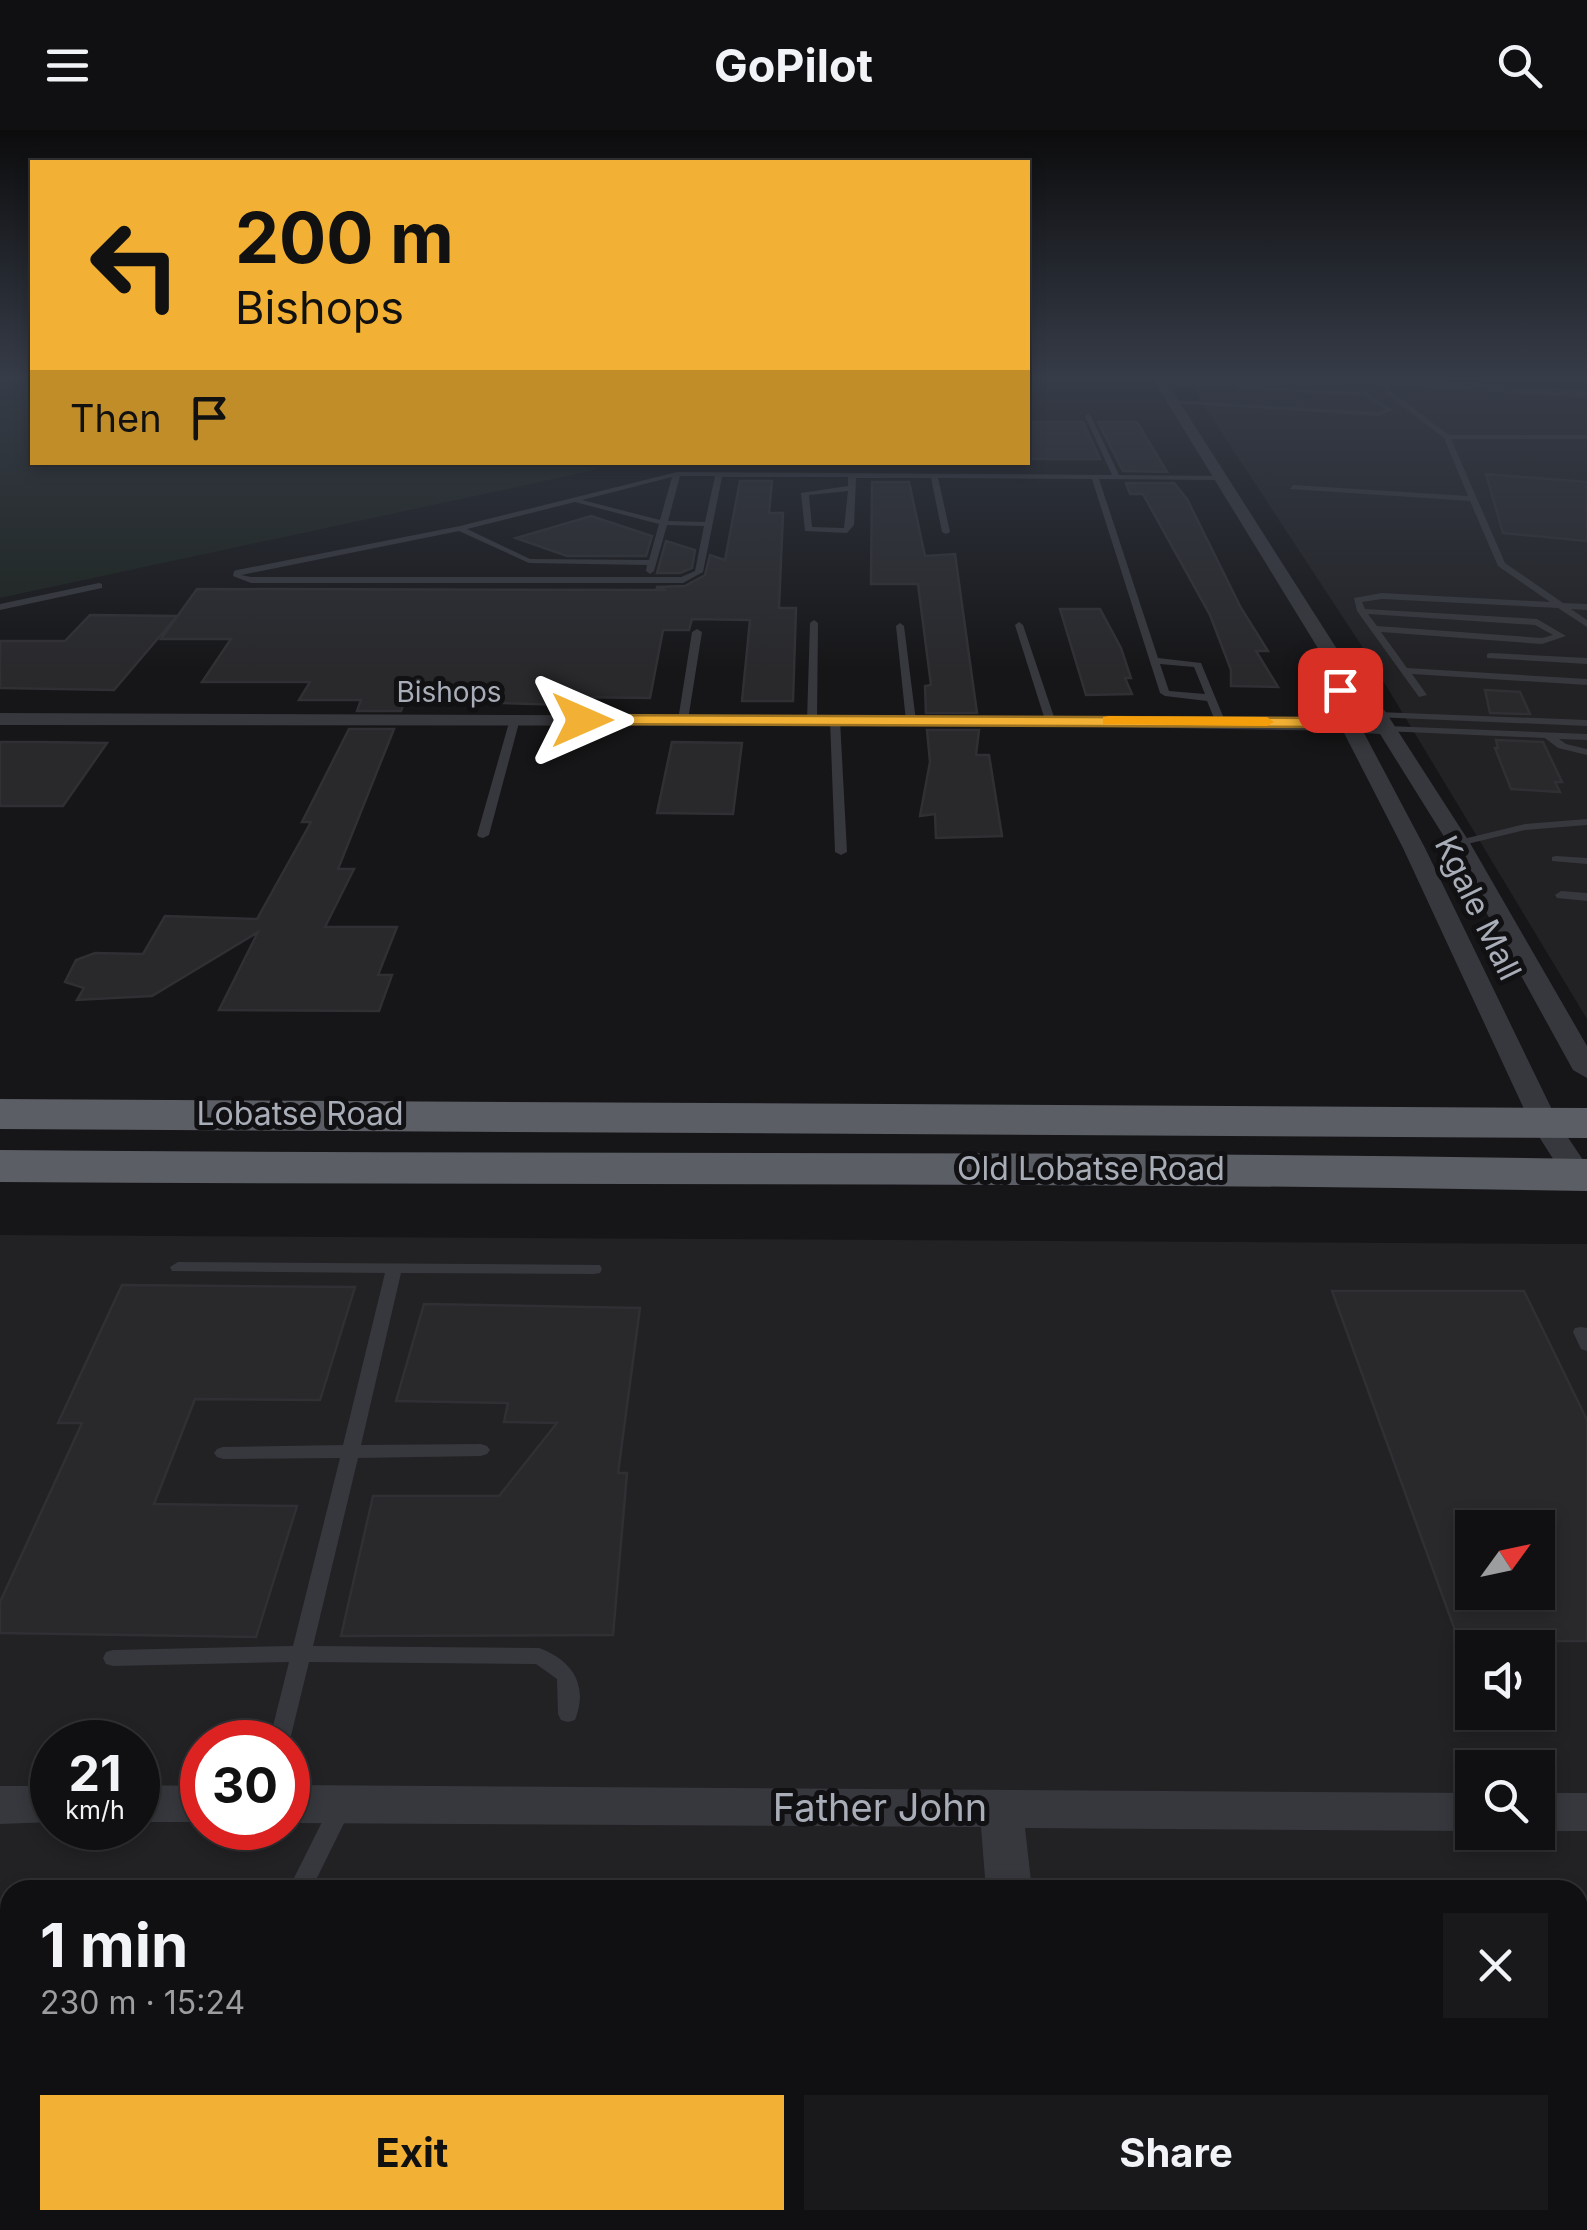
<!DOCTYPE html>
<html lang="en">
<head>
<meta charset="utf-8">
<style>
  :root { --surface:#101012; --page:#19191b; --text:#f1f3f6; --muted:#9c9d9f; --line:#303032; --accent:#f2b134 }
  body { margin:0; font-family:Inter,sans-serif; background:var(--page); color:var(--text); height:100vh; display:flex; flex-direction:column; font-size:38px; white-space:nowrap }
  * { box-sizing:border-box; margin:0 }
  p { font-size:32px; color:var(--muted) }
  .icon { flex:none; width:55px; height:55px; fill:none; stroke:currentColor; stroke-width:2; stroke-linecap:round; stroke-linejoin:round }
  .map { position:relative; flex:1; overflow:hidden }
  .sheet { position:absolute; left:0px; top:1750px; width:1588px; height:350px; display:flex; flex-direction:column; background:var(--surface); border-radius:30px 30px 0 0; box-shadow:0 5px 15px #0003,0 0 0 2px var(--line) }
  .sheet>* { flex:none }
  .hud { position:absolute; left:30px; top:30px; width:1000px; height:305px; border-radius:0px; box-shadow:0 5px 15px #0003,0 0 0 2px var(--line); background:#f2b134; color:#111; overflow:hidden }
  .needle { width:65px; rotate:57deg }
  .controls { position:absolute; left:1455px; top:1380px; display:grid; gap:20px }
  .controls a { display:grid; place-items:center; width:100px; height:100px; border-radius:0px; background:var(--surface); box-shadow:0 5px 15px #0003,0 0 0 2px var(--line); font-size:50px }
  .speed { position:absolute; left:30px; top:1590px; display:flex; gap:20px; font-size:50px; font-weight:700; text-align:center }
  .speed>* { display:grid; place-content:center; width:130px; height:130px; border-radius:50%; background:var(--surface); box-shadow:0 5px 15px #0003,0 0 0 2px var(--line); line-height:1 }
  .speed small { font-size:25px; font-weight:400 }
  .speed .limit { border:15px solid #d22; background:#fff; color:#111 }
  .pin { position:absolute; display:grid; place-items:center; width:85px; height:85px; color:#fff; margin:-42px; border-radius:20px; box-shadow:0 5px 15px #0006 }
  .me { position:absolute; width:110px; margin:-55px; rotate:90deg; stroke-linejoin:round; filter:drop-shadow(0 0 8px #0008) }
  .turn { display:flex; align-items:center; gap:35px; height:210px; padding:0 40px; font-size:45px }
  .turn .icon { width:130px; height:130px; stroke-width:2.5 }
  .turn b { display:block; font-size:70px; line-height:85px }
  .then { display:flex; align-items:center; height:95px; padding:0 40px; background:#0003; gap:20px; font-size:38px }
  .round { display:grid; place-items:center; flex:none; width:105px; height:105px; border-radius:0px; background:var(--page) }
  .summary { display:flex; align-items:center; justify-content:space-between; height:170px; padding:0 40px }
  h1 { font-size:60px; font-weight:700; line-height:75px }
  .button { display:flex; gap:20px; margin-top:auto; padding:20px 40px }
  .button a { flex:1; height:115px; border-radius:0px; background:var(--accent); color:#111; font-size:40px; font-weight:700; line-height:115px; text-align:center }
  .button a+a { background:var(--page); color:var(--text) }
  header { display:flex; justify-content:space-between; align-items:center; height:130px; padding:0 40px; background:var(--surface); font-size:45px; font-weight:700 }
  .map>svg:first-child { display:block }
</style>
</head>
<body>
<header><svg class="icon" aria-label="menu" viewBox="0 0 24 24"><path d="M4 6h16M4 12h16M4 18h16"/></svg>GoPilot<svg class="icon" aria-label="search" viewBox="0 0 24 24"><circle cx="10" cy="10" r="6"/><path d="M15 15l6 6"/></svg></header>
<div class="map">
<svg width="1587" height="2100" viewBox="0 0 1587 2100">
  <rect width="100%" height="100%" fill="#161618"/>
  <path fill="#222225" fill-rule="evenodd" d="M1374 255 1587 268V889L1367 524 1191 256Z
    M0 1105 1587 1114V2100H0ZM1472 1398H1538V1462H1472ZM1472 1518H1538V1582H1472ZM52 1612H138V1698H52ZM202 1612H288V1698H202ZM1472 1638H1538V1702H1472ZM10 1760H1578V2090H10Z"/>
  <path fill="#1c231d" d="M0 246H32V332L610 333 591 341 0 468Z"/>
  <path fill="#29292c" stroke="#303034" stroke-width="2.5" fill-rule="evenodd" d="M1028 292H1083L1100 329H1028Z
    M1098 292H1137L1167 342 1123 341Z
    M1486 344 1587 352V411L1503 403Z
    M740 351H772L769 383H783L779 478H796L793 571H742L750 490 692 489 689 500H663L650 568 565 567 563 575 405 570 401 581H357L361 570H299L310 552H202L231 509H161L197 459 666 460 656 457 685 456 705 445 710 425 725 430Z
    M872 352H909L925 426 955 424 977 583H926L925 556 931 555 918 454H871Z
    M1126 353H1174L1187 369 1241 478 1268 521H1256L1278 557 1231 556V540L1210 485 1143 364H1130Z
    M591 386 652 406 646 426H567L516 408Z
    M666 411 695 420 692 438 680 443H657Z
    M1060 479H1100L1121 518 1131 548H1125L1132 564 1086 565Z
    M90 485 177 486 114 560 0 558V511H65Z
    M1485 560 1520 562 1530 584 1490 583Z
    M349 599H394L338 739H354L325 797H397L378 845H392L379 881 219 880 258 802 152 866 77 870 84 858 65 852 76 830 95 823 143 824 165 786 257 789 311 692H302Z
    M927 600H979L976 625H989L1002 706 936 708 935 684 920 686 930 632Z
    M1496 610 1543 612 1562 652H1555L1560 662 1511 659 1495 618H1498Z
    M0 612H40L107 613 63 676H0Z
    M672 612 742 613 733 684 657 683Z
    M122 1155 355 1157 320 1270 195 1269 154 1374 297 1376 256 1507 0 1503V1472L82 1293H58Z
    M1332 1161H1524L1587 1290V1511H1472V1538L1469 1539ZM1472 1398H1538V1462H1472Z
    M424 1174 640 1178 618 1343H627L613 1505 341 1506 373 1366H499L557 1293 504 1292 508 1273 396 1271Z"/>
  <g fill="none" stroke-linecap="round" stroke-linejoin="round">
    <path fill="#37383d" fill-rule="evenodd" d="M1388 250 1391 252 1389 260 1449 305H1587V309H1451L1505 433 1563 473 1587 474V480L1571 479 1587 490V497L1558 478 1382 469 1362 472 1365 479 1537 489 1566 506 1542 514 1381 502 1407 538 1587 549V555L1412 544 1427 565 1419 567 1357 481 1354 468 1382 463 1550 472 1498 436 1470 371 1290 359 1293 355 1468 366 1444 308 1384 262 1385 252ZM1368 484 1535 495 1553 505 1542 508 1377 496Z
      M1238 256 1367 262 1393 280 1379 286 1174 273 1177 271 1378 282 1385 280 1365 266 1236 259Z
      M1088 284 1091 286 1119 345 1224 346 1228 348 1224 350 1099 349 1158 528 1201 533 1225 591 1224 593H1216L1207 571 1165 566 1160 563 1092 349 938 348 950 402 946 404 942 402 931 348H856L854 395 847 403 805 401 801 363 848 356V347H722L703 442 683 453H251L233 446 234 441 237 440 460 396 677 342 1112 345 1085 286ZM680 346H715L705 392 668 391ZM672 347 660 390 582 370ZM848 361 844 398 812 397 809 365ZM575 372 659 394 649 430 530 429 467 399ZM667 395 704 396 695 441 681 447H251L241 445 459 401 529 433 647 435 646 441 650 444 654 441ZM1160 534 1194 537 1205 564 1169 561Z
      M99 453 102 454V458L0 480V474Z
      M814 490 818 493 817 590 812 593 807 590 810 493Z
      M1019 492 1023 495 1055 590 1054 592 1045 590 1015 495Z
      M900 493 904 496 916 591 911 594 906 591 896 496Z
      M697 499 702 502 688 590 683 593 678 590 692 502Z
      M1490 523 1587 528V534L1487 528V524Z
      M1378 582 1587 590V596L1374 587V583Z
      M515 586 520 589 489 705 483 708 479 707 477 705 510 589Z
      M835 587 840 590 847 722 841 725 835 722 830 590Z
      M1387 596 1587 604V610L1559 609 1566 614 1587 619V625L1558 618 1545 608 1383 601V597Z
      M1587 689V695L1525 700 1459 716 1453 713 1455 711 1525 694Z
      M1556 726 1587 728V734L1552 731V727Z
      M1561 761 1587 763V771L1557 768 1555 765Z
      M178 1132 600 1135 602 1139 600 1143 594 1144 401 1143 361 1315 481 1314 487 1316 490 1320 487 1324 481 1326 358 1328 313 1516 539 1518C572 1530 589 1555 575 1590L568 1592 561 1590 558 1584 557 1549 536 1534 309 1532 288 1618V1612H269L289 1532 113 1536 106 1534 103 1528 106 1522 113 1520 293 1516 340 1328 223 1329 217 1327 214 1323 217 1319 223 1317 343 1315 385 1143 172 1141 170 1137Z
      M1581 1197 1587 1198V1221L1581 1219 1573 1202 1575 1198Z
      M340 1670 348 1672 351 1679 311 1760H288L332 1672Z
      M164 2090H190L187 2100H161Z"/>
    <path fill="#37383d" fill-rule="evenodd" d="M1151 246 1165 249 1371 247 1587 260V268L1371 255 1170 257 1344 530 1385 581 1470 713 1587 916V948L1573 940 1448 713 1380 604 1364 603 1425 718 1559 994 1587 1036V1052L1567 1051 1531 994 1403 718 1343 601 1050 596 0 595V583L1336 588 1338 581H1352L1358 590 1372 591 1327 533Z
      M138 1655 202 1656V1692H138Z
      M288 1655 1472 1663V1701L1025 1698 1032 1760H986L981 1697 288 1693Z
      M0 1656H52V1692L0 1694Z
      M1538 1663H1587V1701H1538Z
      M1018 2090H1070L1071 2100H1019Z"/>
    <path fill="#5b5e65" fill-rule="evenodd" d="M0 969 1587 978V1008L0 999Z
      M0 1020C529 1025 1058 1020 1587 1029V1061C1058 1051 529 1056 0 1052Z"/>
  </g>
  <linearGradient id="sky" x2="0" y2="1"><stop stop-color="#0c0c0d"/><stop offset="0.46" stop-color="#363c48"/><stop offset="1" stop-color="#363c48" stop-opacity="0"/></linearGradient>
  <rect width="1587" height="540" fill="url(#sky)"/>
  <path fill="#f2b134" stroke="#9d7322" stroke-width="2.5" d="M1335 557 1348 560 1353 586 1318 597 582 594 575 590 582 585 1318 588 1337 584Z"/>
  <path fill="#f59e0b" d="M1109 586 1267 587 1274 592 1267 596 1103 594V587Z"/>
  <g text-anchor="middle" stroke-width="10" stroke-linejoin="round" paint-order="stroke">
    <g font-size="28" fill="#a8adb8" stroke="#111113">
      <text x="449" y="572">Bishops</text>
    </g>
    <g font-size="32" fill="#a8adb8" stroke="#111113">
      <text transform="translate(1478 778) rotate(64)" y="11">Kgale Mall</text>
      <text x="300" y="995">Lobatse Road</text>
      <text x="1091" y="1050">Old Lobatse Road</text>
    </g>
    <g font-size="38" fill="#a8adb8" stroke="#111113">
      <text x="880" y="1691">Father John</text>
    </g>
  </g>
</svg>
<div class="controls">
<a><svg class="needle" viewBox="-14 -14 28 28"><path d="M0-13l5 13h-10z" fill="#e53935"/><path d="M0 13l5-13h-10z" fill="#9c9d9f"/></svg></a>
<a><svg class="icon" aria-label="sound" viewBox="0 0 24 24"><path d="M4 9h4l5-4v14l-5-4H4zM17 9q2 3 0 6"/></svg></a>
<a><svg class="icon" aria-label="search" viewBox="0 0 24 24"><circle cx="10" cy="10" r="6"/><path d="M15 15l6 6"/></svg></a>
</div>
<div class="speed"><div>21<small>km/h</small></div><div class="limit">30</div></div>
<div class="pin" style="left:1340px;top:560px;background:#d93025"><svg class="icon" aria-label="arrive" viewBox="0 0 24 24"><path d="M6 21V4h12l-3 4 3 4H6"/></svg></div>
<svg class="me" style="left:582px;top:590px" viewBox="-20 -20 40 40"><path d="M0-17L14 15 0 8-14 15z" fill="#f2b134" stroke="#fff" stroke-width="4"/></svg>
<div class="hud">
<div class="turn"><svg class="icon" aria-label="left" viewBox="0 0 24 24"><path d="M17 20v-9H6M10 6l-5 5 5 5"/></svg><div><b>200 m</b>Bishops</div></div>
<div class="then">Then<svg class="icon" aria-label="arrive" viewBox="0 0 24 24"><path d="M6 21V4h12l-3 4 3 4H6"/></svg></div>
</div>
<section class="sheet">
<div class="summary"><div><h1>1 min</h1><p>230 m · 15:24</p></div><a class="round"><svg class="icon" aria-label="close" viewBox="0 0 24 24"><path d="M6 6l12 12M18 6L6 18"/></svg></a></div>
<div class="button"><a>Exit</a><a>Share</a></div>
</section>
</div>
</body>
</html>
